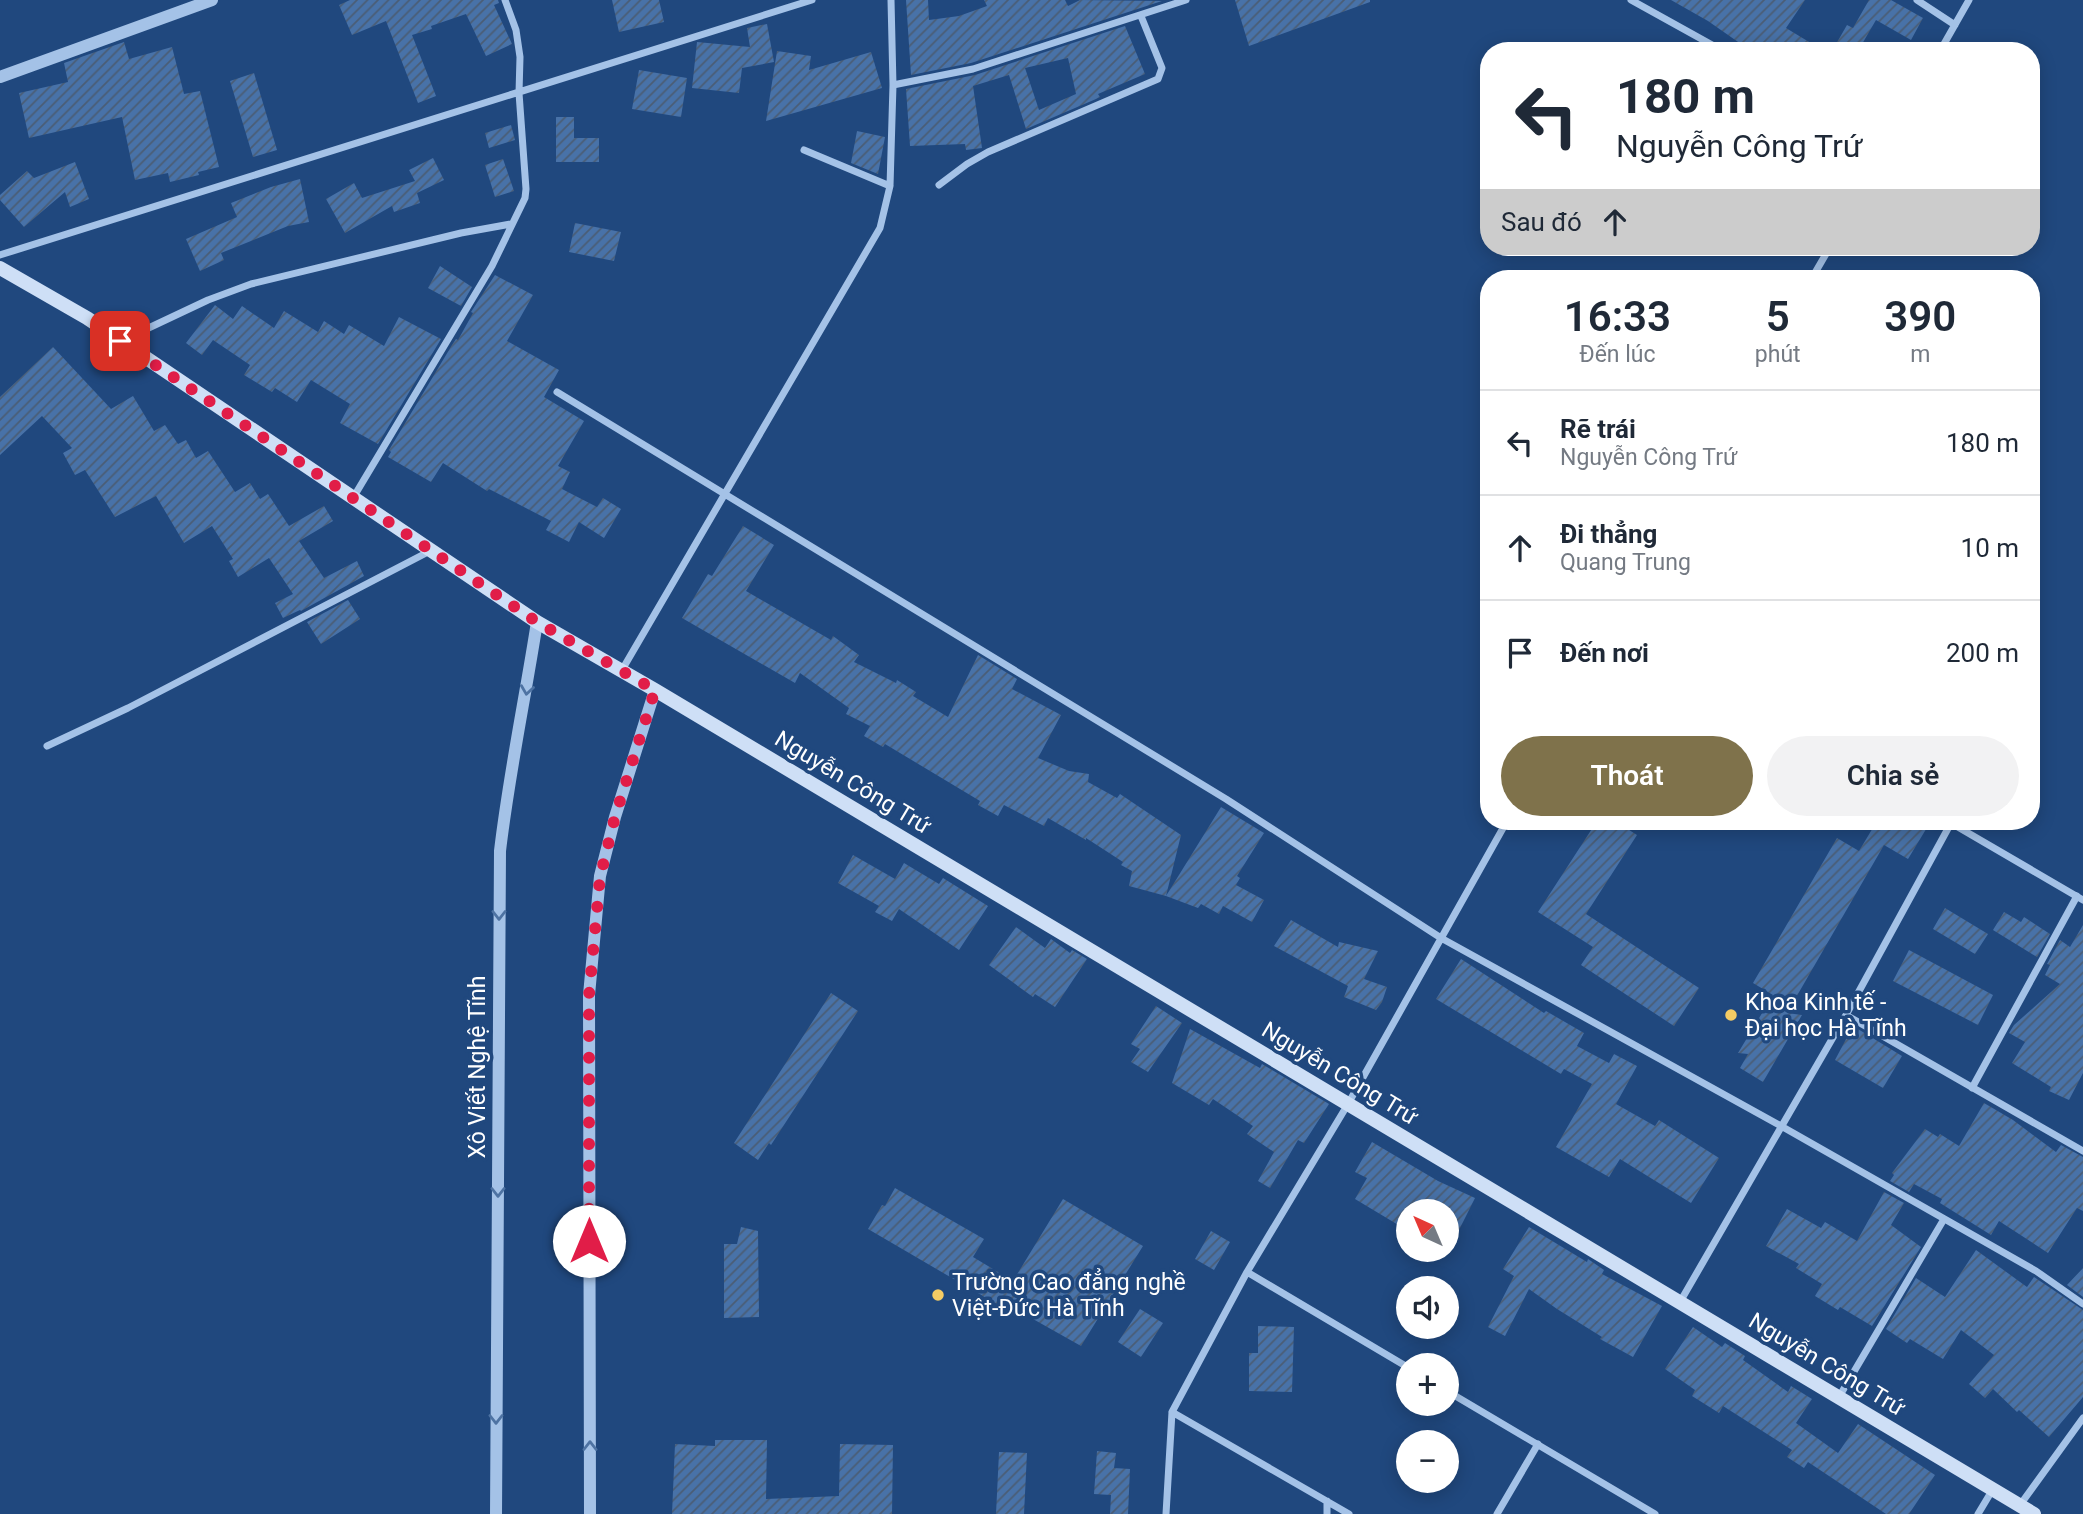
<!DOCTYPE html>
<html lang="vi">
<head>
<meta charset="utf-8">
<style>
  :root { --surface:#fff; --page:#f2f2f3; --text:#1f2937; --muted:#747a83; --line:#e0e1e3; --accent:#7f724b }
  body { margin:0; font-family:Roboto,sans-serif; background:var(--page); color:var(--text); height:100vh; display:flex; flex-direction:column; font-size:26px; white-space:nowrap }
  * { box-sizing:border-box; margin:0 }
  p { font-size:23px; color:var(--muted) }
  .icon { flex:none; width:38px; height:38px; fill:none; stroke:currentColor; stroke-width:2; stroke-linecap:round; stroke-linejoin:round }
  .map { position:relative; flex:1; overflow:hidden }
  .sheet { position:absolute; left:1480px; top:270px; width:560px; height:560px; display:flex; flex-direction:column; background:var(--surface); border-radius:28px; box-shadow:0 4px 18px #0003 }
  .sheet>* { flex:none }
  .banner { position:absolute; left:1480px; top:42px; width:560px; height:214px; border-radius:28px; box-shadow:0 4px 18px #0003; background:#fff; color:var(--text); overflow:hidden }
  .needle { width:46px; rotate:316deg }
  .controls { position:absolute; left:1396px; top:1199px; display:grid; gap:14px }
  .controls a { display:grid; place-items:center; width:63px; height:63px; border-radius:50%; background:var(--surface); box-shadow:0 4px 18px #0003; font-size:35px }
  .pin { position:absolute; display:grid; place-items:center; width:60px; height:60px; color:#fff; margin:-30px; border-radius:14px; box-shadow:0 4px 10px #0006 }
  .me { position:absolute; width:77px; margin:-38px; rotate:0deg; stroke-linejoin:round; filter:drop-shadow(0 0 5px #0008) }
  .turn { display:flex; align-items:center; gap:24px; height:147px; padding:0 21px; font-size:32px }
  .turn .icon { width:91px; height:91px; stroke-width:2.5 }
  .turn b { display:block; font-size:49px; line-height:60px }
  .then { display:flex; align-items:center; height:66px; padding:0 21px; background:#0003; gap:14px; font-size:26px }
  .eta { display:flex; justify-content:space-evenly; align-items:center; height:119px; text-align:center }
  .eta b { font-size:42px; font-weight:600; line-height:49px }
  .action { display:flex; gap:14px; margin-top:auto; padding:14px 21px }
  .action a { flex:1; height:80px; border-radius:42px; background:var(--accent); color:#fff; font-size:28px; font-weight:600; line-height:80px; text-align:center }
  .action a+a { background:var(--page); color:var(--text) }
  ul { padding:0; list-style:none }
  li { display:flex; align-items:center; gap:21px; height:105px; padding:0 21px; border-top:2px solid var(--line) }
  li div { flex:1 }
  li b { display:block; font-size:26px }
  li em { font-style:normal }
  .map>svg:first-child { display:block }
</style>
</head>
<body>
<div class="map">
<svg width="2083" height="1514" viewBox="0 0 2083 1514">
  <defs>
    <pattern id="building-hatch" width="6" height="6" patternUnits="userSpaceOnUse" patternTransform="scale(1.75)"><rect width="6" height="6" fill="#4872a8"/><path d="M-1 1l2-2M0 6l6-6M5 7l2-2" fill="none" stroke="#4a5d75"/></pattern>
  </defs>
  <rect width="100%" height="100%" fill="#20487e"/>
  <path fill="url(#building-hatch)" fill-rule="evenodd" d="M350 0H498L499 3 494 5 512 44 486 56 466 14 431 26 432 29 412 35 436 96 418 103 386 21 352 35 339 5Z
    M612 0H659L664 22 619 32Z
    M906 0H928L929 20 959 16 987 6 984 0H1065L1068 6 1080 0 1162 1 971 63 911 75Z
    M1235 0H1370V2L1249 46Z
    M1671 0H1805L1786 28 1824 51H1751L1708 21Z
    M1869 0H1891L1923 18 1911 40 1876 20 1858 51H1848L1836 44 1847 25 1853 28Z
    M767 24 774 62 742 68 739 93 692 88 697 42 750 47 747 28Z
    M1125 26 1145 74 1098 94 1100 97 1096 99 1026 129 1009 75 973 86 982 148 966 150 965 144 910 146 906 89 975 75ZM1068 58 1076 94 1039 110 1025 68Z
    M124 42 129 59 172 47 184 94 200 91 219 167 198 172 199 175 170 182 168 173 135 180 122 117 29 138 19 93 68 82 64 63Z
    M777 51 811 56 809 70 871 52 882 88 766 121Z
    M639 70 687 78 681 117 632 109Z
    M254 73 277 150 253 157 230 81Z
    M556 117H574V138H599V162H556Z
    M511 125 515 140 489 148 485 133Z
    M857 131 885 137 878 174 851 163Z
    M433 158 444 180 417 193 420 203 394 212 392 206 345 233 326 199 354 183 362 198 415 181 409 170Z
    M503 159 514 191 495 197 485 165Z
    M75 162 89 199 70 207 65 192 24 227 0 200V195L27 171 34 178Z
    M300 179 309 222 288 226 221 253 224 260 200 271 186 239 237 217 231 203 271 187Z
    M575 223 621 232 614 261 569 252Z
    M440 266 472 287 461 306 428 288Z
    M495 275 533 295 507 341 559 370 544 397 584 421 558 466 570 472 562 489 597 507 603 498 621 509 604 538 579 522 569 542 546 530 551 521 489 489 487 491 443 463 431 482 388 457 391 452 389 450 452 345 456 339 458 340 473 313 471 312Z
    M215 305 233 319 242 306 274 328 284 311 318 332 324 321 344 334 349 325 384 346 399 317 441 339 378 444 340 423 350 404 311 380 297 402 275 388 272 392 244 375 250 365 213 340 202 355 186 343Z
    M53 347 111 409 133 396 154 431 165 425 178 444 186 440 196 458 208 451 235 492 250 483 260 499 268 494 289 526 324 506 333 521 299 541 324 578 357 561 364 576 301 611 300 610 283 618 275 603 293 594 269 558 238 577 229 561 233 559 212 526 184 543 156 496 115 517 85 470 75 475 63 453 72 448 42 416 0 455V397Z
    M743 526 774 545 746 591 831 640 833 636 859 655 854 662 896 683 897 680 916 692 913 696 948 717 978 655 1017 679 1012 689 1061 715 1038 758 1069 771 1089 774 1088 782 1117 798 1120 794 1181 835 1166 896 1129 886 1132 871 1121 865 1123 862 1086 838V840L1048 818 1044 826 1004 805 998 816 978 805 980 801 885 744 883 747 864 736 870 726 846 714 849 708 800 673 795 683 682 618 708 574 712 576Z
    M348 600 360 619 321 644 307 622Z
    M1221 807 1264 833 1237 876 1240 878 1236 885 1264 900 1252 922 1223 906 1219 914 1201 904 1198 908 1166 896Z
    M1597 821H1615L1637 835 1586 914 1699 988 1674 1026 1581 965 1593 947 1538 912Z
    M1877 821H1931L1908 859 1884 845 1787 1013 1802 1015 1763 1082 1740 1068 1748 1054 1738 1053 1773 995 1753 983 1837 838 1859 851Z
    M853 855 895 879 904 863 939 884 943 878 988 906 959 950 899 909 892 921 875 912 879 906 838 883Z
    M1945 908 1988 934 1975 954 1933 929Z
    M2004 912 2021 922 2024 917 2050 934 2037 957 1993 930Z
    M1291 920 1338 947 1339 942 1378 951 1364 979 1387 987 1382 1002 1376 1010 1344 997 1348 986 1274 946Z
    M2083 925V1073L2069 1100 2049 1091 2051 1087 2012 1063 2025 1042 2009 1033 2014 1025 2060 984 2045 975 2050 965 2047 964 2060 940 2070 947Z
    M1016 927 1045 948 1051 939 1070 953 1072 950 1087 959 1055 1007 1035 994 1033 997 989 965Z
    M1909 950 1993 995 1978 1025 1893 981Z
    M1461 959 1544 1013 1546 1011 1584 1033 1577 1046 1609 1063 1614 1054 1637 1066 1616 1104 1655 1126 1659 1120 1719 1158 1691 1203 1620 1159 1609 1177 1556 1147 1592 1084 1564 1069 1561 1074 1436 999Z
    M831 993 858 1011 771 1145 769 1143 758 1160 734 1143Z
    M1156 1006 1182 1023 1148 1072 1131 1062 1140 1049 1131 1044Z
    M1853 1026 1902 1056 1883 1088 1835 1060Z
    M1190 1029 1260 1068 1262 1064 1329 1104 1304 1143 1298 1140 1270 1188 1258 1181 1274 1152 1247 1134 1253 1126 1213 1099 1209 1105 1172 1083Z
    M1984 1103 2013 1120 2056 1152 2061 1145 2083 1157V1211L2077 1208 2048 1253 1999 1221 1991 1235 1940 1203 1942 1199 1914 1184 1909 1192 1890 1181 1894 1175 1892 1173 1925 1129 1938 1137 1940 1134 1959 1146Z
    M1372 1142 1438 1181 1475 1198 1459 1230 1447 1225V1211H1429L1418 1205 1415 1211H1409V1222L1405 1229 1355 1199 1367 1178 1355 1172Z
    M895 1188 984 1239 973 1257 1013 1281 1063 1199 1143 1246 1081 1346 1017 1310 1015 1312 993 1302 868 1229 882 1205 885 1206Z
    M1884 1192 1904 1203 1891 1225 1921 1247 1872 1326 1840 1307 1838 1310 1815 1296 1822 1284 1796 1268 1799 1264 1766 1246 1787 1209 1821 1228 1825 1222 1857 1241Z
    M741 1227 758 1231 759 1317 724 1318V1244H737Z
    M1529 1227 1587 1262 1588 1259 1604 1270 1602 1274 1662 1306 1633 1357 1600 1339 1602 1337 1557 1309 1529 1289 1505 1336 1488 1327 1514 1276 1503 1269Z
    M1211 1231 1230 1242 1214 1270 1195 1259Z
    M1976 1250 2027 1287 2034 1277 2083 1310V1397L2049 1437 2019 1410 2017 1412 1993 1389 1985 1398 1969 1384 1994 1355 1961 1330 1943 1359 1910 1339 1907 1343 1886 1329 1916 1278 1945 1297Z
    M2083 1268V1297L2067 1285Z
    M1140 1309 1163 1323 1141 1357 1118 1342Z
    M1258 1326 1294 1327 1292 1392 1249 1391V1353H1258Z
    M1693 1327 1722 1347 1725 1343 1745 1356 1743 1360 1788 1392 1791 1386 1812 1399 1796 1423 1838 1453 1858 1424 1935 1475 1909 1514H1886L1808 1462 1804 1468 1787 1457 1792 1450 1723 1406 1719 1413 1692 1396 1695 1390 1665 1369Z
    M715 1440H767L766 1499 839 1496 840 1444 893 1445 892 1514H672L675 1444 715 1446Z
    M1097 1451 1116 1453 1114 1468 1130 1469 1128 1514H1110L1111 1495 1094 1494Z
    M999 1452 1027 1453 1024 1514H996Z"/>
  <g fill="none" stroke-linecap="round" stroke-linejoin="round">
    <path stroke="#a4c2e7" stroke-width="7" d="M1631 0 1723 51
      M1917 0 1955 25
      M1940 51 1969 0
      M893 85 973 69 1186 0
      M804 150 890 186
      M939 185 967 164 988 152 1158 79 1162 68 1141 16
      M0 255 812 0
      M1812 278 1830 247
      M121 341 208 300 251 284 461 233 511 224
      M557 392 1226 799 1441 938 1781 1126 2036 1271 2083 1304
      M353 498 492 266 525 198 526 189 519 93 520 57 516 30 505 0
      M622 670 880 228 890 186 893 85 891 0
      M47 746 128 708 430 551
      M1846 1015 2083 1151
      M1972 1088 2077 896
      M1247 1272 1409 1368
      M1680 1302 1846 1015 1951 823 2083 900
      M1447 1391 1655 1514
      M1839 1397 1944 1219
      M1172 1412 1349 1514
      M2020 1505 2083 1418
      M1166 1514 1172 1412 1247 1272 1348 1104 1507 821
      M1327 1514V1501
      M1497 1514 1538 1444
      M1978 1514 1993 1489"/>
    <path stroke="#a4c2e7" stroke-width="12" d="M0 77 212 0
      M496 1514 500 851C509 774 525 699 537 622
      M590 1514 589 995 600 876 615 817 655 690"/>
    <path stroke="#cedff6" stroke-width="14" d="M0 268 87 318 537 622 655 690 2034 1514"/>
  </g>
  <defs><path id="oneway-chevron" d="M-2-3.5L2.5 0L-2 3.5" fill="none" stroke-width="1.6" stroke-linecap="round" stroke-linejoin="round" transform="scale(1.75)"/></defs>
  <g stroke="#4e73a3">
    <use href="#oneway-chevron" transform="translate(527 690) rotate(98)"/>
    <use href="#oneway-chevron" transform="translate(499 915) rotate(90)"/>
    <use href="#oneway-chevron" transform="translate(498 1192) rotate(90)"/>
    <use href="#oneway-chevron" transform="translate(496 1419) rotate(90)"/>
    <use href="#oneway-chevron" transform="translate(590 1446) rotate(-90)"/>
  </g>
  <g fill="none" stroke-linecap="round" stroke-linejoin="round">
    <path stroke="#e11d48" stroke-width="12" stroke-dasharray="0 21.6" d="M120 341 537 622 655 690 615 817 600 877 589 995V1241"/>
  </g>
  <g fill="#f5cc64" stroke="#20487e" stroke-width="2.5">
    <circle cx="1731" cy="1015" r="7"/>
    <circle cx="938" cy="1295" r="7"/>
  </g>
  <g text-anchor="middle" stroke-width="7" stroke-linejoin="round" paint-order="stroke">
    <g font-size="23" fill="#fff" stroke="#20487e">
      <text transform="translate(853 782) rotate(31)" y="8">Nguyễn Công Trứ</text>
      <text transform="translate(477 1067) rotate(-90)" y="8">Xô Viết Nghệ Tĩnh</text>
      <text transform="translate(1340 1073) rotate(31)" y="8">Nguyễn Công Trứ</text>
      <text transform="translate(1827 1364) rotate(31)" y="8">Nguyễn Công Trứ</text>
    </g>
    <g font-size="23" fill="#fff" stroke="#20487e" text-anchor="start">
      <text x="1745" y="1010">Khoa Kinh tế -<tspan x="1745" dy="26">Đại học Hà Tĩnh</tspan></text>
      <text x="952" y="1290">Trường Cao đẳng nghề<tspan x="952" dy="26">Việt-Đức Hà Tĩnh</tspan></text>
    </g>
  </g>
</svg>
<div class="controls">
<a><svg class="needle" viewBox="-14 -14 28 28"><path d="M0-13l5 13h-10z" fill="#e53935"/><path d="M0 13l5-13h-10z" fill="#747a83"/></svg></a>
<a><svg class="icon" aria-label="sound" viewBox="0 0 24 24"><path d="M4 9h4l5-4v14l-5-4H4zM17 9q2 3 0 6"/></svg></a>
<a>+</a>
<a>−</a>
</div>
<div class="pin" style="left:120px;top:341px;background:#d93025"><svg class="icon" aria-label="arrive" viewBox="0 0 24 24"><path d="M6 21V4h12l-3 4 3 4H6"/></svg></div>
<svg class="me" style="left:589px;top:1241px" viewBox="-20 -20 40 40"><circle r="19" fill="#fff"/><path d="M0-13L10 11 0 6-10 11z" fill="#e11d48"/></svg>
<div class="banner">
<div class="turn"><svg class="icon" aria-label="left" viewBox="0 0 24 24"><path d="M17 20v-9H6M10 6l-5 5 5 5"/></svg><div><b>180 m</b>Nguyễn Công Trứ</div></div>
<div class="then">Sau đó<svg class="icon" aria-label="ahead" viewBox="0 0 24 24"><path d="M12 20V5M6 11l6-6 6 6"/></svg></div>
</div>
<section class="sheet">
<div class="eta">
<div><b>16:33</b><p>Đến lúc</p></div>
<div><b>5</b><p>phút</p></div>
<div><b>390</b><p>m</p></div>
</div>
<ul>
<li><svg class="icon" aria-label="left" viewBox="0 0 24 24"><path d="M17 20v-9H6M10 6l-5 5 5 5"/></svg><div><b>Rẽ trái</b><p>Nguyễn Công Trứ</p></div><em>180 m</em></li>
<li><svg class="icon" aria-label="ahead" viewBox="0 0 24 24"><path d="M12 20V5M6 11l6-6 6 6"/></svg><div><b>Đi thẳng</b><p>Quang Trung</p></div><em>10 m</em></li>
<li><svg class="icon" aria-label="arrive" viewBox="0 0 24 24"><path d="M6 21V4h12l-3 4 3 4H6"/></svg><div><b>Đến nơi</b></div><em>200 m</em></li>
</ul>
<div class="action"><a>Thoát</a><a>Chia sẻ</a></div>
</section>
</div>
</body>
</html>
